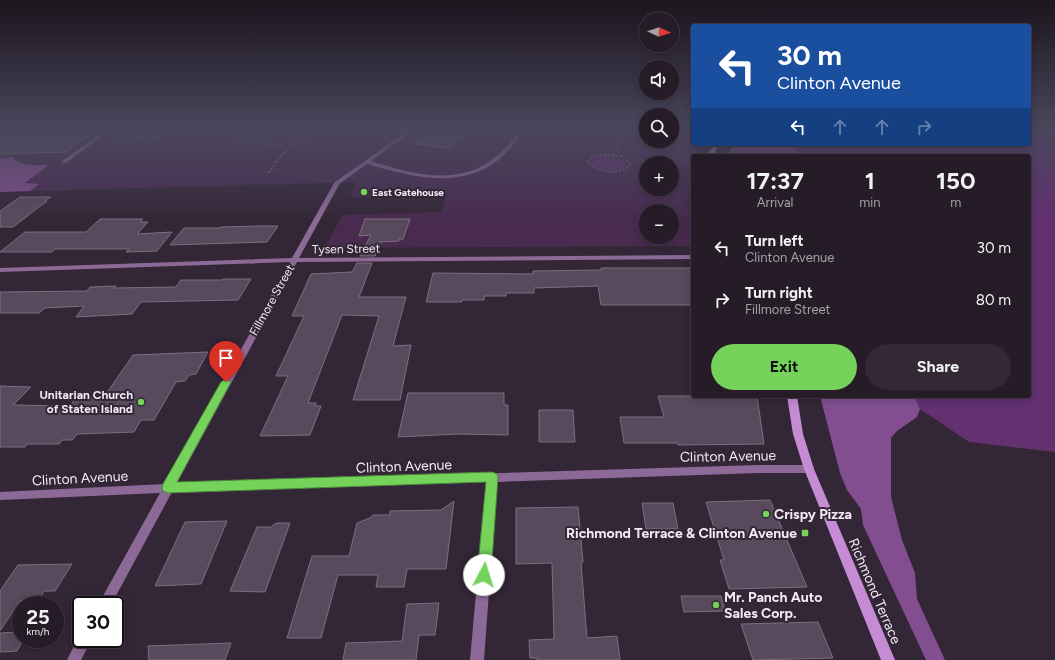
<!DOCTYPE html>
<html lang="en">
<head>
<meta charset="utf-8">
<style>
  :root { --surface:#261c28; --page:#322934; --text:#f1f3f6; --muted:#a4a1a8; --line:#423a45; --accent:#75d25b }
  body { margin:0; font-family:Figtree,sans-serif; background:var(--page); color:var(--text); height:100vh; display:flex; flex-direction:column; font-size:15px; white-space:nowrap }
  * { box-sizing:border-box; margin:0 }
  p { font-size:13px; color:var(--muted) }
  .icon { flex:none; width:22px; height:22px; fill:none; stroke:currentColor; stroke-width:2; stroke-linecap:round; stroke-linejoin:round }
  .map { position:relative; flex:1; overflow:hidden }
  .sheet { position:absolute; left:691px; top:154px; width:340px; height:244px; display:flex; flex-direction:column; background:var(--surface); border-radius:4px; box-shadow:0 2px 10px #0003,0 0 0 1px var(--line) }
  .sheet>* { flex:none }
  .banner { position:absolute; left:691px; top:24px; width:340px; height:122px; border-radius:4px; box-shadow:0 2px 10px #0003,0 0 0 1px var(--line); background:#1a4fa0; color:#fff; overflow:hidden }
  .needle { width:26px; rotate:93deg }
  .tools { position:absolute; left:639px; top:12px; display:grid; gap:8px }
  .tools a { display:grid; place-items:center; width:40px; height:40px; border-radius:50%; background:var(--surface); box-shadow:0 2px 10px #0003,0 0 0 1px var(--line); font-size:20px }
  .speed { position:absolute; left:12px; top:596px; display:flex; gap:8px; font-size:20px; font-weight:700; text-align:center }
  .speed>* { display:grid; place-content:center; width:52px; height:52px; border-radius:50%; background:var(--surface); box-shadow:0 2px 10px #0003,0 0 0 1px var(--line); line-height:1 }
  .speed small { font-size:10px; font-weight:400 }
  .speed .limit { border:2px solid #111; border-radius:6px; background:#fff; color:#111 }
  .pin { position:absolute; display:grid; place-items:center; width:34px; height:34px; color:#fff; margin:-41px -17px; border-radius:50% 50% 50% 0; rotate:-45deg; box-shadow:0 0 4px #0007 }
  .pin .icon { rotate:45deg }
  .me { position:absolute; width:44px; margin:-22px; rotate:5deg; stroke-linejoin:round; filter:drop-shadow(0 0 3px #0008) }
  .turn { display:flex; align-items:center; gap:14px; height:84px; padding:0 20px; font-size:18px }
  .turn .icon { width:52px; height:52px; stroke-width:2.5 }
  .turn b { display:block; font-size:28px; line-height:34px }
  .lanes { display:flex; align-items:center; height:38px; padding:0 20px; background:#0003; justify-content:center; gap:20px; direction:ltr }
  .lanes .off { opacity:.35 }
  .eta { display:flex; justify-content:space-evenly; align-items:center; height:68px; text-align:center }
  .eta b { font-size:24px; font-weight:700; line-height:28px }
  .button { display:flex; gap:8px; margin-top:auto; padding:8px 20px }
  .button a { flex:1; height:46px; border-radius:24px; background:var(--accent); color:#111; font-size:16px; font-weight:700; line-height:46px; text-align:center }
  .button a+a { background:var(--page); color:var(--text) }
  ul { padding:0; list-style:none }
  li { display:flex; align-items:center; gap:12px; height:52px; padding:0 20px }
  li div { flex:1 }
  li b { display:block; font-size:15px }
  li em { font-style:normal }
  .map>svg:first-child { display:block }
</style>
</head>
<body>
<div class="map">
<svg width="1055" height="660" viewBox="0 0 1055 660">
  <rect width="100%" height="100%" fill="#332636"/>
  <path fill="#482b4f" fill-rule="evenodd" d="M0 129H646V141H672V129H693V144H699L694 156H693V246L325 248 342 215 441 212 446 196 350 197 357 182 0 192ZM646 163H672V189H646ZM646 211H672V237H646Z"/>
  <path fill="#824e90" d="M734 144H795V156H727Z
    M13 157C18 167 39 165 49 165L25 183 39 184 30 191 0 192V159Z
    M820 396H914L920 409 917 417 897 431 891 438V497L902 540 915 573 917 599 945 660H926L920 647 863 525 861 509 847 490 840 473Z"/>
  <path fill="#633070" d="M1029 129H1055V452L969 442 920 409 914 396H1029V156H795V144H1029Z
    M607 156 618 158 625 161V164C619 173 598 172 591 163V161L597 157Z"/>
  <path fill="#584a5c" stroke="#7d6e81" d="M434 129H473L449 148 414 144Z
    M92 133 66 152 0 154V135Z
    M20 197H51L45 201H47L13 227H0V211Z
    M100 219H143L140 222H148L137 234 172 232 157 251 126 252 129 249H55L52 252H0L25 232H86Z
    M365 219H410L403 239H399V241L380 242 375 256H360L371 235 359 236Z
    M258 226H278L267 242 170 245 184 228H220L221 227Z
    M357 263H372L359 297H406L393 346 411 345 400 400H353L379 316 342 315 308 403H316L315 406H321L310 435 260 436 288 376H276L304 316H292L311 274 352 272Z
    M601 268H693V305H601L598 286 534 288V293H506V296H484V300H462V302H426L433 273 533 274V271L601 270Z
    M223 279H251L238 300 141 302 132 314 76 317 84 306 45 308 39 313H0V292L87 291 90 287 116 286 114 288 176 287 181 280H222Z
    M208 352 196 374 189 375 185 381 176 382 154 420H141L134 432 77 434 72 440H62L59 444H27L25 447H0V386L31 387 13 405 70 406 74 400H86L88 397H104L133 355Z
    M408 393H504V405H508V435L457 434 398 437Z
    M658 396H757L764 444 678 445 677 443H624L620 417H664Z
    M539 410H573L575 442H539Z
    M770 500 807 587 729 589 720 560H724L706 502Z
    M454 501 446 569H407L404 587H376L378 575H338L321 638H287L312 556H349L357 523 372 517 373 515H390V511L441 510Z
    M642 503H673L678 529H646Z
    M578 507 583 562H581L587 638 617 636 620 660H537V658H530L529 640 554 639 552 563 516 564V508Z
    M227 521 201 584 155 586 185 522Z
    M276 523H290L265 592 230 591 257 527H271Z
    M72 564 55 591H44L39 600 20 601 0 631V591L18 565Z
    M681 596H721L725 611 684 612Z
    M439 603 435 635H419L416 660H343L346 643 402 641 407 604Z
    M818 622 833 658 753 660 741 624Z
    M21 632V644L17 651 0 652V633Z
    M231 643 225 660H149L148 646Z"/>
  <g fill="none" stroke-linecap="round" stroke-linejoin="round">
    <path stroke="#7f7482" stroke-width="1.5" stroke-dasharray="2 2" stroke-linecap="butt" d="M130 129 117 139 157 138 168 129
      M580 129 626 134
      M597 129 627 132
      M78 133 85 129
      M123 134H162
      M672 134 683 140
      M138 138 150 129
      M234 139 245 142 286 146
      M120 143 126 139
      M144 143 150 139
      M600 155 621 156 630 164C620 176 603 172 591 166L588 161 594 156Z
      M613 155 629 129
      M269 173C286 146 295 140 324 129"/>
    <path fill="#8d6997" fill-rule="evenodd" d="M107 129H112L66 163H62V161Z
      M410 129H415L371 161C411 174 458 187 494 158 505 150 513 139 522 129H526C518 140 508 152 497 161 459 190 409 176 367 164L339 184H335V182Z"/>
    <path fill="#8d6997" fill-rule="evenodd" d="M337 181 340 183 299 258 693 255V259L297 262 177 483 759 465H809L813 466 814 469 813 472 809 473H759L497 482 484 660H470L486 482 172 492 111 605H98L160 493 0 500V492L165 484 290 262 0 272V268L292 258 334 183Z
      M80 634 81 639H92L81 660H67Z"/>
    <path fill="#c58bd4" fill-rule="evenodd" d="M715 144H719L715 152V156H709V152Z
      M787 396H797L803 434 814 469 895 660H881L804 469 793 434Z"/>
  </g>
  <linearGradient id="sky" x2="0" y2="1"><stop stop-color="#1c151e"/><stop offset="0.58" stop-color="#4a475d"/><stop offset="1" stop-color="#4a475d" stop-opacity="0"/></linearGradient>
  <rect width="1055" height="221" fill="url(#sky)"/>
  <path fill="#75d25b" stroke="#4c883b" d="M226 379 231 382 177 482 492 472 497 474 498 477 491 575 489 579 484 581 479 579 477 575 486 482 168 493 163 491 162 488 163 484 221 382Z"/>
  <g fill="#75d25b" stroke="#332636" stroke-width="1.5">
    <circle cx="364" cy="192" r="4"/>
    <circle cx="141" cy="402" r="4"/>
    <circle cx="766" cy="514" r="4"/>
    <rect x="801" y="529" width="8" height="8" rx="2"/>
    <circle cx="716" cy="605" r="4"/>
  </g>
  <g text-anchor="middle" stroke-width="4" stroke-linejoin="round" paint-order="stroke">
    <g font-size="10" font-weight="bold" fill="#f3eaf5" stroke="#332636" text-anchor="start">
      <text x="372" y="196">East Gatehouse</text>
    </g>
    <g font-size="12" fill="#f3eaf5" stroke="#332636">
      <text transform="translate(346 249) rotate(-1)" y="4">Tysen Street</text>
      <text transform="translate(272 300) rotate(-61)" y="4">Fillmore Street</text>
    </g>
    <g font-size="12" font-weight="bold" fill="#f3eaf5" stroke="#332636" text-anchor="end">
      <text x="133" y="399">Unitarian Church<tspan x="133" dy="14">of Staten Island</tspan></text>
    </g>
    <g font-size="14" fill="#f3eaf5" stroke="#332636">
      <text transform="translate(728 456) rotate(-1)" y="5">Clinton Avenue</text>
      <text transform="translate(404 466) rotate(-2)" y="5">Clinton Avenue</text>
      <text transform="translate(80 478) rotate(-3)" y="5">Clinton Avenue</text>
      <text transform="translate(875 591) rotate(67)" y="5">Richmond Terrace</text>
    </g>
    <g font-size="14" font-weight="bold" fill="#f3eaf5" stroke="#332636" text-anchor="start">
      <text x="774" y="519">Crispy Pizza</text>
      <text x="797" y="538" text-anchor="end">Richmond Terrace &amp; Clinton Avenue</text>
      <text x="724" y="602">Mr. Panch Auto<tspan x="724" dy="16">Sales Corp.</tspan></text>
    </g>
  </g>
</svg>
<div class="tools">
<a><svg class="needle" viewBox="-14 -14 28 28"><path d="M0-13l5 13h-10z" fill="#e53935"/><path d="M0 13l5-13h-10z" fill="#a4a1a8"/></svg></a>
<a><svg class="icon" aria-label="sound" viewBox="0 0 24 24"><path d="M4 9h4l5-4v14l-5-4H4zM17 9q2 3 0 6"/></svg></a>
<a><svg class="icon" aria-label="search" viewBox="0 0 24 24"><circle cx="10" cy="10" r="6"/><path d="M15 15l6 6"/></svg></a>
<a>+</a>
<a>−</a>
</div>
<div class="speed"><div>25<small>km/h</small></div><div class="limit">30</div></div>
<div class="pin" style="left:226px;top:382px;background:#d93025"><svg class="icon" aria-label="arrive" viewBox="0 0 24 24"><path d="M6 21V4h12l-3 4 3 4H6"/></svg></div>
<svg class="me" style="left:484px;top:575px" viewBox="-20 -20 40 40"><circle r="19" fill="#fff"/><path d="M0-13L10 11 0 6-10 11z" fill="#75d25b"/></svg>
<div class="banner">
<div class="turn"><svg class="icon" aria-label="left" viewBox="0 0 24 24"><path d="M17 20v-9H6M10 6l-5 5 5 5"/></svg><div><b>30 m</b>Clinton Avenue</div></div>
<div class="lanes"><svg class="icon" aria-label="left" viewBox="0 0 24 24"><path d="M17 20v-9H6M10 6l-5 5 5 5"/></svg><svg class="icon off" aria-label="ahead" viewBox="0 0 24 24"><path d="M12 20V5M6 11l6-6 6 6"/></svg><svg class="icon off" aria-label="ahead" viewBox="0 0 24 24"><path d="M12 20V5M6 11l6-6 6 6"/></svg><svg class="icon off" aria-label="right" viewBox="0 0 24 24"><path d="M7 20v-9h11M14 6l5 5-5 5"/></svg></div>
</div>
<section class="sheet">
<div class="eta">
<div><b>17:37</b><p>Arrival</p></div>
<div><b>1</b><p>min</p></div>
<div><b>150</b><p>m</p></div>
</div>
<ul>
<li><svg class="icon" aria-label="left" viewBox="0 0 24 24"><path d="M17 20v-9H6M10 6l-5 5 5 5"/></svg><div><b>Turn left</b><p>Clinton Avenue</p></div><em>30 m</em></li>
<li><svg class="icon" aria-label="right" viewBox="0 0 24 24"><path d="M7 20v-9h11M14 6l5 5-5 5"/></svg><div><b>Turn right</b><p>Fillmore Street</p></div><em>80 m</em></li>
</ul>
<div class="button"><a>Exit</a><a>Share</a></div>
</section>
</div>
</body>
</html>
